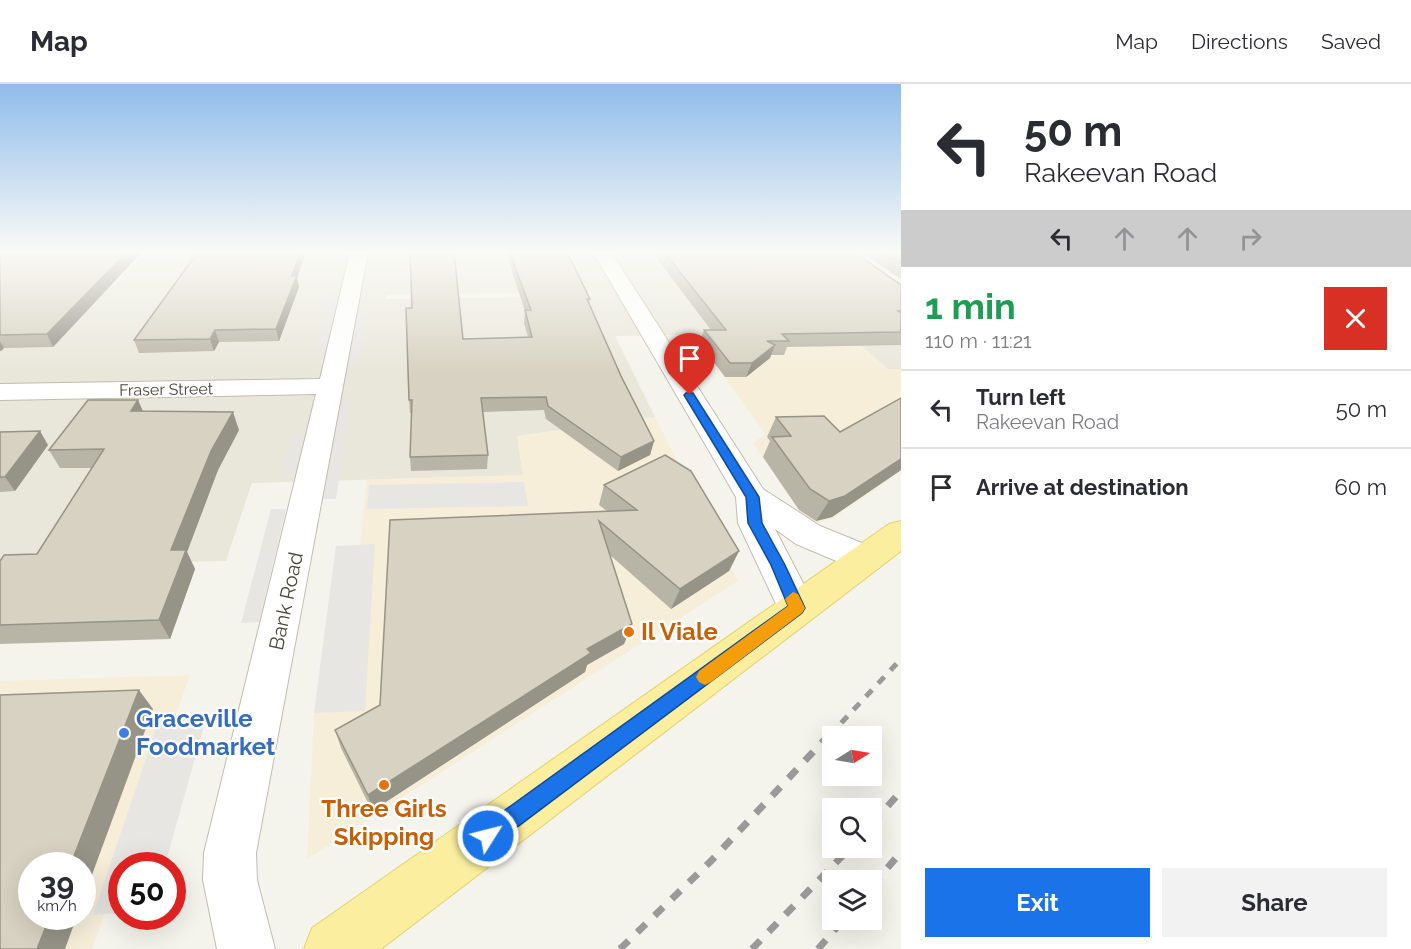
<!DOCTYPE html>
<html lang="en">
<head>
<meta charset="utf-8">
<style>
  :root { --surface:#fff; --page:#f2f2f3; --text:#2b2b33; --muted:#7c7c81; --line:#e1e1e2; --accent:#1a73e8 }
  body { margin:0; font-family:Raleway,sans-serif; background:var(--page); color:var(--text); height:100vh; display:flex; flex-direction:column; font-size:22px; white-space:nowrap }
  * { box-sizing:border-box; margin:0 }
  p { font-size:20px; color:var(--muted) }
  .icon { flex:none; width:33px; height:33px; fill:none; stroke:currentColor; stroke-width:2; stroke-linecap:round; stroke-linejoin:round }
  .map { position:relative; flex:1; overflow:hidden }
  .details { display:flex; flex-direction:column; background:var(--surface); width:510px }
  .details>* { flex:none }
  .top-card { background:#fff; color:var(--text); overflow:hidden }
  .needle { width:39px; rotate:79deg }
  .fabs { position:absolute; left:822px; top:642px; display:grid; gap:12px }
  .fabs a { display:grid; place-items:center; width:60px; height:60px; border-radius:0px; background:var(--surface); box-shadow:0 6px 24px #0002; font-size:30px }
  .speed { position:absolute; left:18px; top:768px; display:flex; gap:12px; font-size:30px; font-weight:700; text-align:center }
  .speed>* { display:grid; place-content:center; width:78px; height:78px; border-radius:50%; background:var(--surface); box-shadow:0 6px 24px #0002; line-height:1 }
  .speed small { font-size:15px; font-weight:400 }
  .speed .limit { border:9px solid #d22; background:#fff; color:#111 }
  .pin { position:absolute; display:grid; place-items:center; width:51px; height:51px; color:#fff; margin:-62px -26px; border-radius:50% 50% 50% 0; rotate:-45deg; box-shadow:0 0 6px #0007 }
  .pin .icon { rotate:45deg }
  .me { position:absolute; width:66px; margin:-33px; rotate:54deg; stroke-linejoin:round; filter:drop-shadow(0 0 4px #0008) }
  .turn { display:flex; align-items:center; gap:21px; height:126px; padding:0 24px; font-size:27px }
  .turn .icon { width:78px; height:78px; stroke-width:2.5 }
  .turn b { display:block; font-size:42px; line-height:51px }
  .lanes { display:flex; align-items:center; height:57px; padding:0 24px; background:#0003; justify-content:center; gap:30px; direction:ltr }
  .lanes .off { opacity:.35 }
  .round { display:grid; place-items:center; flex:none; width:63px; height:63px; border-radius:0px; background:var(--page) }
  .overview { display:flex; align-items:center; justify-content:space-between; height:102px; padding:0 24px }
  h1 { font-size:36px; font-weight:700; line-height:45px; color:#1e9e55 }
  .action { display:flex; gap:12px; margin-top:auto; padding:12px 24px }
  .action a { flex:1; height:69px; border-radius:0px; background:var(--accent); color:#fff; font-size:24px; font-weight:700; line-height:69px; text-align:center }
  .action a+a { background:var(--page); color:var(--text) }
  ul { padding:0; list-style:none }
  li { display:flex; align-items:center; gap:18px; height:78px; padding:0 24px; border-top:2px solid var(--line) }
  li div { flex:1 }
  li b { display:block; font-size:22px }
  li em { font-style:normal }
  header { display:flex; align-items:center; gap:36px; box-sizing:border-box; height:84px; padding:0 30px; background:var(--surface); border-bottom:2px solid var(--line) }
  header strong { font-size:28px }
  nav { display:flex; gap:33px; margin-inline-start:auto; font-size:21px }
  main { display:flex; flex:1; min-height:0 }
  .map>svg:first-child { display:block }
</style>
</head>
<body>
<header>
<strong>Map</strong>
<nav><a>Map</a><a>Directions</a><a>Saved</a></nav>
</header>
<main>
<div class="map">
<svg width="901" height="865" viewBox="0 0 901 865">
  <rect width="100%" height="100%" fill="#f5f4ec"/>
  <path fill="#e9e7da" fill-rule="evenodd" d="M0 168 46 203 114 202 145 168H817L901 231V285H888L845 248 615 252 655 333 517 352 523 391 252 399 226 477 0 482ZM591 208 592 212 386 215 387 211Z"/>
  <path fill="#f6eed9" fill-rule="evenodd" d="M845 248 888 285H901V388L834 434 809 441 753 359 765 350 694 250Z
    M655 333 738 497 307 775 314 629 336 462 360 461 367 396 523 391 517 352Z
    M190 591 92 865H0V597ZM32 782H82V832H32Z"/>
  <path fill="#e8e6e3" d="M331 209H340L327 263H316Z
    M359 216H368L358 280H348Z
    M339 316H351L336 415H321Z
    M292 349H306L295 391H282Z
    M524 398 528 422 367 425 369 401Z
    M271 425H286L259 538 241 539Z
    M375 460 365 627 314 629 336 462Z
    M206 635 165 781 122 782 121 829 93 831 159 636Z"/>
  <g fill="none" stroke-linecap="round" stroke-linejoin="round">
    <g stroke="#c1bdae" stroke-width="2">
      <path id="minor" d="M350 168H368L256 769 257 796 275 865H217L203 796 204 769 316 310 0 316V300L320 295Z
        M593 168H611L763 405 820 442 879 466 884 475 879 484 866 488 853 484 796 460 775 445 816 524 811 535 797 540 783 535 738 439 736 413Z"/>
    </g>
    <g stroke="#e1d16e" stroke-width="2">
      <path id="major" d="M901 437V467L381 865H304L312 844 889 440Z"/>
    </g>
    <use href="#minor" fill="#fff" fill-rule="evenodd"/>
    <use href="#major" fill="#fbef9f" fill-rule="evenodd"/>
    <path stroke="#9a9a9a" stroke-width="5" stroke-dasharray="9 9" stroke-linecap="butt" d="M829 652 901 575"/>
    <path stroke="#9a9a9a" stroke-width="7" stroke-dasharray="12 12" stroke-linecap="butt" d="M872 740 901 707
      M872 802 901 768
      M620 865 710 778 830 650
      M752 865 850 764
      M818 865 843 836"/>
  </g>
  <path fill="#b9b5a6" d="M0 168H142L53 263 4 264 1 267H0Z
    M508 168H567L590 215 589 219 621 292 654 357 650 371 618 387 546 335 544 326 483 328 488 371 487 385 411 387 410 373 412 329H410L409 316 412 224 454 177 463 255 528 253 524 239 525 227 513 191Z
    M652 168H854L901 201V261L787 263 784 271H771L770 274 746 293H725L699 259 704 246H711Z
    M861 168H901V195Z
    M297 194 299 203 279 257 219 258 214 267 139 269 134 256Z
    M901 314V386L832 433 816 437 799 426 763 373 770 357 767 353 776 333 840 348Z
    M143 327 239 346 218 386 187 468 195 485 170 555 0 560V477L37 470 92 384H60L49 366Z
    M0 348 48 361 15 407 0 408Z
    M604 401 739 467 729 487 671 525 610 471 632 540 624 560 587 581 585 588 372 727 341 664 335 646 380 621 607 427 599 421Z"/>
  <path fill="#969387" d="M127 168H142L53 263 47 250Z
    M300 168H306L297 194 299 203 279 257 276 245Z
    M215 246 219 258 214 267 210 255Z
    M0 257 4 264 1 267 0 266Z
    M775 261 770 274 746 293 752 279Z
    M138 316 146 334 131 327Z
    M233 328 239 346 218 386 187 468 195 485 170 555 159 536 171 466 211 367Z
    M40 347 48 361 15 407 5 393Z
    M654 357 650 371 618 387 621 373Z
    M901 375V386L832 433 816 437 829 417Z
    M739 467 729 487 671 525 680 505Z
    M632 540 624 560 587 581 585 588 372 727 368 711 587 565Z
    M139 606 153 625 82 818V782H70Z
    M50 832H77L65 865H37Z"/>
  <path fill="#d7d2c1" stroke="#969387" stroke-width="1.5" d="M0 168H127L47 250 0 251Z
    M198 168H300L292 192 297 191 276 245 215 246 210 255 134 256Z
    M410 168H454L463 255 532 253 525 226H531L514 180 511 168H567L590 215H587L621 292 654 357 621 373 548 322 546 313 481 314 488 371 410 373 412 316H409L406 224H412Z
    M664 168H854L901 201V227H898L901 229V248L782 250 789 257H767L775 261 752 279H730L704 246H726Z
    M884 168H901V179Z
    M901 314V375L845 412 829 417 810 405 772 353 791 352 776 333 824 332 840 348Z
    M88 316H138L131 327 233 328 211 367 171 466H186L159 536 0 541V477L4 471 37 470 104 365 49 366Z
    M40 347 5 393H0V348Z
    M665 371 691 387 739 467 680 505 599 437 632 540 587 565 591 569 368 711 335 646 380 621 390 436 637 426 604 401Z
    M139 606 70 782H32V832H50L37 865H0V611Z"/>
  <linearGradient id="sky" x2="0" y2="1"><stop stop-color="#8fbceb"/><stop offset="0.58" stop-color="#fafaf6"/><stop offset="1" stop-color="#fafaf6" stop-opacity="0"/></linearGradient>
  <rect width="901" height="289" fill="url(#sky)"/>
  <path fill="#1a73e8" stroke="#114b97" stroke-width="1.5" d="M686 309H693L759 413 762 439 785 481 805 524 802 529 496 759 488 762 480 759 477 752 480 744 788 522 771 481 748 439 746 413 684 311Z"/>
  <path fill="#f59e0b" d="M793 508 798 510 805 524 802 529 711 598 705 601 699 598 696 593 699 587 788 522 785 515Z"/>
  <g fill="#e8710a" stroke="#fff" stroke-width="2">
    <circle cx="629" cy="548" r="6"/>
    <circle cx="384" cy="701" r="6"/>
  </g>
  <circle fill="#3f7fe0" stroke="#fff" stroke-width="2" cx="124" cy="649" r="6"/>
  <g text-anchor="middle" stroke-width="4.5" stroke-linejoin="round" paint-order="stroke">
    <g font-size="16" fill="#4a4639" stroke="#fff">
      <text transform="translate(166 305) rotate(-1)" y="6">Fraser Street</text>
    </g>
    <g font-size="20" fill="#4a4639" stroke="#fff">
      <text transform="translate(286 517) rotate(-78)" y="7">Bank Road</text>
    </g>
    <g font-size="24" font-weight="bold" fill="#c56008" stroke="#fff" text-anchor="start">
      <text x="641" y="556">Il Viale</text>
      <text x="384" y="733" text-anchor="middle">Three Girls<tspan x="384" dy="28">Skipping</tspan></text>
    </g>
    <g font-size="24" font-weight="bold" fill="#366cbe" stroke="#fff" text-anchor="start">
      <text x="136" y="643">Graceville<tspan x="136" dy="28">Foodmarket</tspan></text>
    </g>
  </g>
</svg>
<div class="fabs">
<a><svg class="needle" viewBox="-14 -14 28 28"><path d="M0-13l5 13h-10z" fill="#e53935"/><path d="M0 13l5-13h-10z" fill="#7c7c81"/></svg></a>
<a><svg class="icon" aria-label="search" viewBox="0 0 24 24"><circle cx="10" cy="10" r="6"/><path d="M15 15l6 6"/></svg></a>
<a><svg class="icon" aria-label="layers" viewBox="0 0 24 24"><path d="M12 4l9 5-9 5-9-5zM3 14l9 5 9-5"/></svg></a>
</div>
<div class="speed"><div>39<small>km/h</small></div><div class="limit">50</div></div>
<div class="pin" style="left:690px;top:311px;background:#d93025"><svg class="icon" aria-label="arrive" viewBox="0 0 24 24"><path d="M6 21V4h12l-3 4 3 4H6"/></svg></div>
<svg class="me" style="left:488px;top:752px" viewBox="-20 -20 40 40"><circle r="17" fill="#1a73e8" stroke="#fff" stroke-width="3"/><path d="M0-11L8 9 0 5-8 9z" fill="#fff"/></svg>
</div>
<section class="details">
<div class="top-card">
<div class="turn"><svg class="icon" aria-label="left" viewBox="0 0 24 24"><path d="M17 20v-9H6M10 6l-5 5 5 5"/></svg><div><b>50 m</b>Rakeevan Road</div></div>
<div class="lanes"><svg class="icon" aria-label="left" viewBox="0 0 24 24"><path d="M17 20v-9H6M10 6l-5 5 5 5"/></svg><svg class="icon off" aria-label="ahead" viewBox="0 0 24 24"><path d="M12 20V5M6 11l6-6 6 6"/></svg><svg class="icon off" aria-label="ahead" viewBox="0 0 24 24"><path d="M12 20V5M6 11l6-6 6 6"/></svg><svg class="icon off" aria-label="right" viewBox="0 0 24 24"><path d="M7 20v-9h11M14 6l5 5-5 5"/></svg></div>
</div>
<div class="overview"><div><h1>1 min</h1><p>110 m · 11:21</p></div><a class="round" style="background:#d93025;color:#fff"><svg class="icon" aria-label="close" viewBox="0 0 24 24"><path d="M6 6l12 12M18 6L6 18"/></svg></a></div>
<ul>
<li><svg class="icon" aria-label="left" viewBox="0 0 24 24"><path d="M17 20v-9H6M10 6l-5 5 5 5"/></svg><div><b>Turn left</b><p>Rakeevan Road</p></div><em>50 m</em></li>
<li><svg class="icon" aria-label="arrive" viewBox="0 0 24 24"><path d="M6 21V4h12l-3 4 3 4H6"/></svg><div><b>Arrive at destination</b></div><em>60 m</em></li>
</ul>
<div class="action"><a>Exit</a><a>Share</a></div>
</section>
</main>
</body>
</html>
